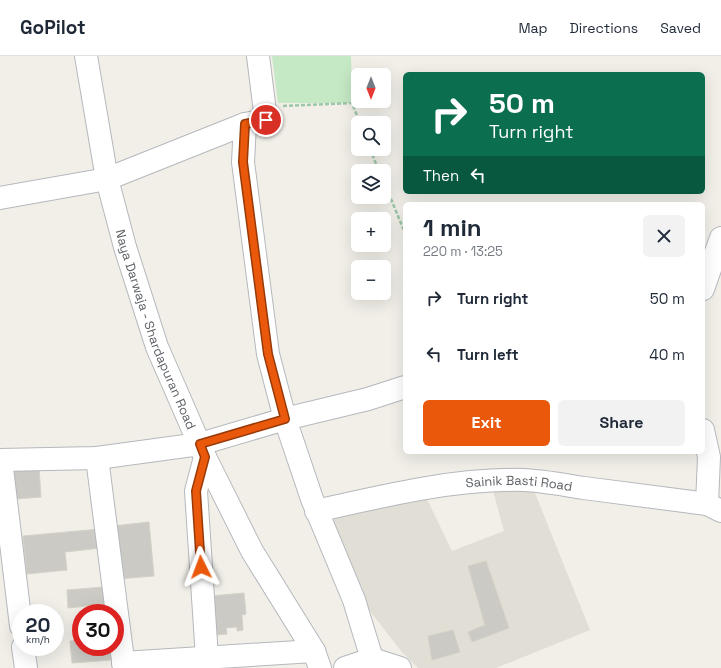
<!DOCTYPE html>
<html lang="en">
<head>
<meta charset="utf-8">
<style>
  :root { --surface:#fff; --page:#f2f2f3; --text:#1f2937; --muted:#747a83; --line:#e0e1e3; --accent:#ea580c }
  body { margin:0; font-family:"Space Grotesk",sans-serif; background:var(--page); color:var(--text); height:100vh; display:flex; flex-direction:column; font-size:15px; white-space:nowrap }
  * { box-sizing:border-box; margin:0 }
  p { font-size:13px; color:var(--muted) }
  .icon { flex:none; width:22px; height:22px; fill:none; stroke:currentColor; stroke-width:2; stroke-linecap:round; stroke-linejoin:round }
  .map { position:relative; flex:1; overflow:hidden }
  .sheet { position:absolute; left:403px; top:146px; width:302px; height:252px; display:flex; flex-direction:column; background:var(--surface); border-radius:6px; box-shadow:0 4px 16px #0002 }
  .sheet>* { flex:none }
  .guide { position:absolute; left:403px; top:16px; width:302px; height:122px; border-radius:6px; box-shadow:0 4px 16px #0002; background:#0b6e4f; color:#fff; overflow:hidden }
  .needle { width:26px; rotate:180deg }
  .controls { position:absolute; left:351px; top:12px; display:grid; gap:8px }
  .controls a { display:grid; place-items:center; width:40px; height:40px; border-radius:6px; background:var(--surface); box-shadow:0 4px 16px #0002; font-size:20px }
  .speed { position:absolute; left:12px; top:548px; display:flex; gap:8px; font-size:20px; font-weight:700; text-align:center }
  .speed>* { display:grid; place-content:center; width:52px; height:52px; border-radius:50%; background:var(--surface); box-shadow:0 4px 16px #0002; line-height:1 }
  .speed small { font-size:10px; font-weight:400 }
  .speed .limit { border:6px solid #d22; background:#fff; color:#111 }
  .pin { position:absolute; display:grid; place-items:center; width:34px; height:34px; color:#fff; margin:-17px; border:2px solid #fff; border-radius:50%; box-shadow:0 1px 4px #0007 }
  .me { position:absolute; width:44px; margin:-22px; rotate:357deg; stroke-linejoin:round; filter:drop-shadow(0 0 3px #0008) }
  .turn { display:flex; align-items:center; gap:14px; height:84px; padding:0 20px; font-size:18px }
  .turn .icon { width:52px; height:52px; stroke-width:2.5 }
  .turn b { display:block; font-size:28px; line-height:34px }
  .then { display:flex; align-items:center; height:38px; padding:0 20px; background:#0003; gap:8px; font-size:15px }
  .round { display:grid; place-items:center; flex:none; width:42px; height:42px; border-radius:6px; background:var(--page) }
  .summary { display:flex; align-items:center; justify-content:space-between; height:68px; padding:0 20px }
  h1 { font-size:24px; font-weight:700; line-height:30px }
  .action { display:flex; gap:8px; margin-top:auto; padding:8px 20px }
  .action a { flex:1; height:46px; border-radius:6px; background:var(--accent); color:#fff; font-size:16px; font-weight:700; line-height:46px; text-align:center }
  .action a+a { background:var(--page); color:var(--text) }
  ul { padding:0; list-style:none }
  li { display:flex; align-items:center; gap:12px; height:56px; padding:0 20px }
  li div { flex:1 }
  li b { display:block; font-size:15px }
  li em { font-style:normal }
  header { display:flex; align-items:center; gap:24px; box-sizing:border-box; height:56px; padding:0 20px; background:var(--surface); border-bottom:1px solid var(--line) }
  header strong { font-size:19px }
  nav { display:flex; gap:22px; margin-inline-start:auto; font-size:14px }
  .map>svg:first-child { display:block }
</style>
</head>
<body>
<header>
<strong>GoPilot</strong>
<nav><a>Map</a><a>Directions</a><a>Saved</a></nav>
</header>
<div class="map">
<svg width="721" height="612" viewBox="0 0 721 612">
  <rect width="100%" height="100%" fill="#f1efe8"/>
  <path fill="#e1ded6" d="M533 432 590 574 496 612H418L401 595 366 550 326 458 426 441 452 495 504 475 493 435Z"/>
  <path fill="#c5e8c5" d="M272 0H351L352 47H278Z"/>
  <path fill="#cccac5" stroke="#d6d1c6" d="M39 412 41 441 16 443 14 413Z
    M149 466 154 520 118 523 113 470Z
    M100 473 101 492 65 496 67 514 27 518 23 480Z
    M486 505 509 572 472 586 468 576 485 569 468 510Z
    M104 531 106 548 68 552 67 534Z
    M244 537 246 558 242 559 243 574 237 575V571L226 572 227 578 215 579 211 540Z
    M453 574 460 596 432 604 428 580Z
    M81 584V591H110L111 604 72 607 70 585Z"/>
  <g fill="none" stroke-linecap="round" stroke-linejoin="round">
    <g stroke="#b5b8bc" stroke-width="24">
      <g id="minor">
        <path id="s1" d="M86 0 107 123 125 191 157 291 205 401 252 495 314 595 320 612"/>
        <path d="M245 68 266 64 258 0"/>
        <path d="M0 142 107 123 245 68 243 106 268 298 285 363 312 443 354 544 372 603"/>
        <path d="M703 233 721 182"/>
        <path d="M703 374 709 401 707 448"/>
        <path d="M205 401 196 435 207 602"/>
        <path d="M97 402 124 612"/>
        <path d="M0 404 97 402 200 388 285 363 368 343 405 331"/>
        <path d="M1 404 21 570"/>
        <path id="s2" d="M316 455C382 440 457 422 524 424 544 425 564 429 584 432 625 437 666 443 707 448L721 455"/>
        <path d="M23 591 26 612"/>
        <path d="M123 607 314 595"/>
        <path d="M345 612 372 603 400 612"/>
      </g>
    </g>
    <path stroke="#9cc7a9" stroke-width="2.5" stroke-dasharray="4 2" stroke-linecap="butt" d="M283 50 352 47 360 67
      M370 93 379 115
      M384 126 405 177"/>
    <use href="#minor" stroke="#fff" stroke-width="22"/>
  </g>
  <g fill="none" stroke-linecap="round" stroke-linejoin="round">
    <g stroke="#983908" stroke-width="10">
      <path id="route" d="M201 511 196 435 205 401 200 388 285 363 268 298 243 106 245 68 266 64"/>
    </g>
    <use href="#route" stroke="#ea580c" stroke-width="7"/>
  </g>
  <g text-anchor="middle" stroke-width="3" stroke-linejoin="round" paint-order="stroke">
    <g font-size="13" fill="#5f6368" stroke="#fff">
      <text dy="5" stroke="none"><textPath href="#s1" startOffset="283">Naya Darwaja - Shardapuran Road</textPath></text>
      <text dy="5" stroke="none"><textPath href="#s2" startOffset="206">Sainik Basti Road</textPath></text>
    </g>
  </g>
</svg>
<div class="controls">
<a><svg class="needle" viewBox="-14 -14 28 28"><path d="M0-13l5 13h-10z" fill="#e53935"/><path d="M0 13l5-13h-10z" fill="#747a83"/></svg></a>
<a><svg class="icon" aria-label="search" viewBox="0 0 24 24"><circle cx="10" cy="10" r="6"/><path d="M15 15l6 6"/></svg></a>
<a><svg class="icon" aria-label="layers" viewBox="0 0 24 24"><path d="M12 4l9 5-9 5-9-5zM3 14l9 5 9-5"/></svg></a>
<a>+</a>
<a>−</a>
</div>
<div class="speed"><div>20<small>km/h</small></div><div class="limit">30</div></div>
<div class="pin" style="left:266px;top:64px;background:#d93025"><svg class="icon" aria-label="arrive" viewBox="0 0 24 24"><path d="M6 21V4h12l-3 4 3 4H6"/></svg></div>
<svg class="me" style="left:201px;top:511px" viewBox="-20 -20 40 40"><path d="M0-17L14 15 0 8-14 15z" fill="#ea580c" stroke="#fff" stroke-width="4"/></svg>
<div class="guide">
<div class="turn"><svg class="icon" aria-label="right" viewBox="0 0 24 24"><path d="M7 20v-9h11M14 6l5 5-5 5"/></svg><div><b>50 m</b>Turn right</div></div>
<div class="then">Then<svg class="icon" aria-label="left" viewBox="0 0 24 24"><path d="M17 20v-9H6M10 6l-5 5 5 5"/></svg></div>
</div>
<section class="sheet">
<div class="summary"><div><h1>1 min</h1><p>220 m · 13:25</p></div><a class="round"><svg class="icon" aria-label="close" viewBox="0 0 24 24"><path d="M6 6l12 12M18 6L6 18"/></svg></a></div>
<ul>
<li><svg class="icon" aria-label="right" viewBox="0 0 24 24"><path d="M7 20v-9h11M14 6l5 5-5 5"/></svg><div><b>Turn right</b></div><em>50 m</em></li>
<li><svg class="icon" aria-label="left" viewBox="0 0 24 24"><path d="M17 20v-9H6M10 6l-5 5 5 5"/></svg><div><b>Turn left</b></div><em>40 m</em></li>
</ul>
<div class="action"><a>Exit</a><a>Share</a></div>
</section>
</div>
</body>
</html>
